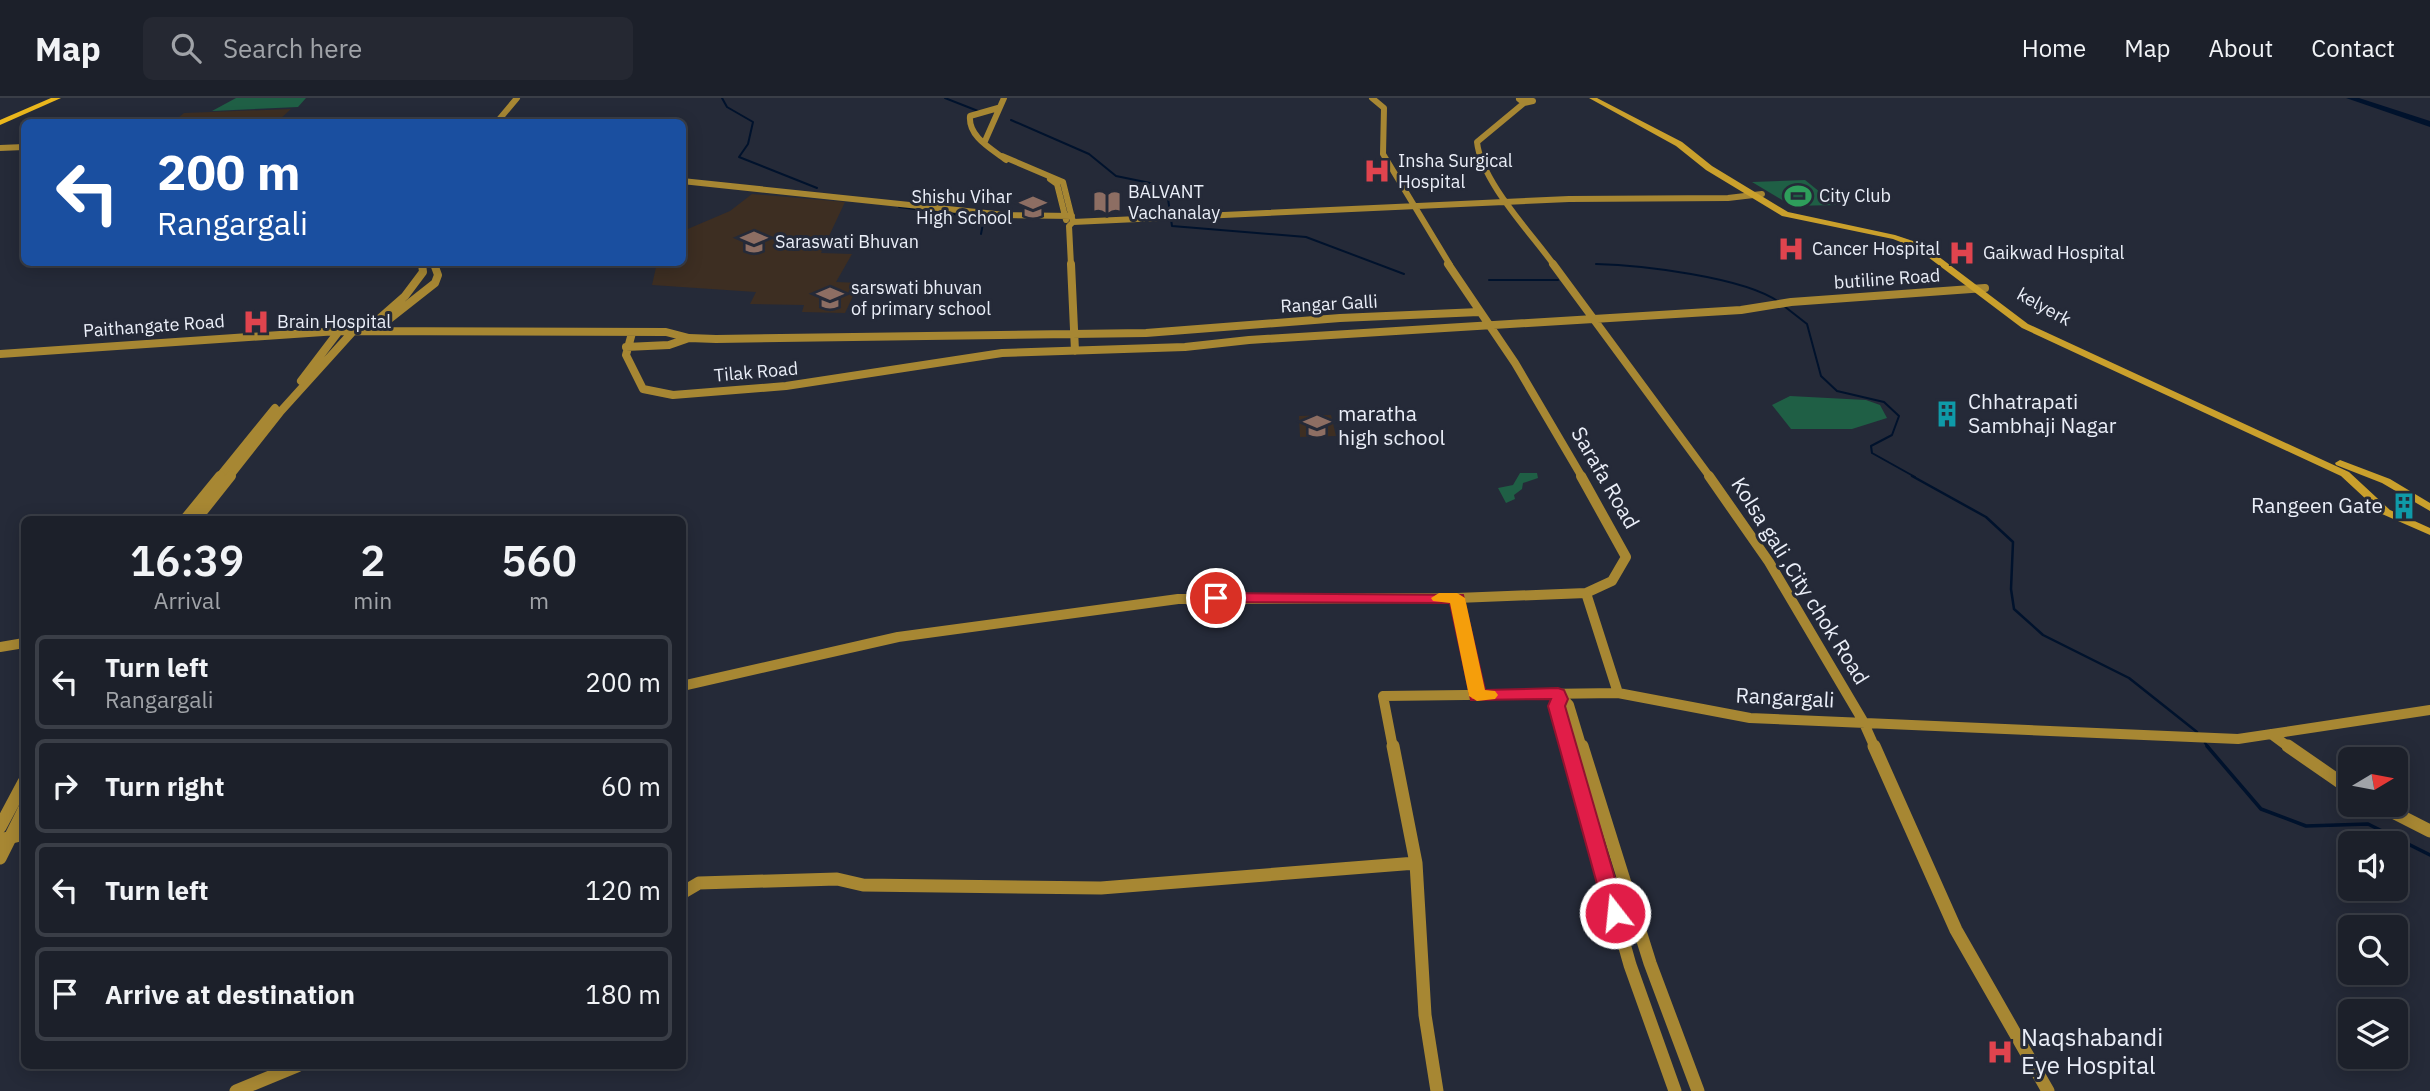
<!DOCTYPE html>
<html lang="en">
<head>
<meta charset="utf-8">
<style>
  :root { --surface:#1c202a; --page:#252832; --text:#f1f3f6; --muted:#a0a3a8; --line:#3a3e47 }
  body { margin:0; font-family:"IBM Plex Sans",sans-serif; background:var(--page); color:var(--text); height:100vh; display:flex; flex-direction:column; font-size:26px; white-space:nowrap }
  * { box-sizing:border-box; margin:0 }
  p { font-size:23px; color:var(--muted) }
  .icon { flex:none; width:38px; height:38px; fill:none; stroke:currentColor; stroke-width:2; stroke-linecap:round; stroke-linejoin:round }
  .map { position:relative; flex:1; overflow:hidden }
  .sheet { position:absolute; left:21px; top:418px; width:665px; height:553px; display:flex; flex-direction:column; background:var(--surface); border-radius:10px; box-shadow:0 4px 18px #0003,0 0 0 2px var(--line) }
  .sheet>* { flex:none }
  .guide { position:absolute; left:21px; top:21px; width:665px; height:147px; border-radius:10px; box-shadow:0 4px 18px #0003,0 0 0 2px var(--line); background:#1a4fa0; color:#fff; overflow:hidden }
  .needle { width:46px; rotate:80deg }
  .tools { position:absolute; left:2338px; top:649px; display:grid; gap:14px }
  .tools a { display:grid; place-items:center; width:70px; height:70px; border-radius:10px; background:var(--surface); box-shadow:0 4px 18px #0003,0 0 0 2px var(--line); font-size:35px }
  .pin { position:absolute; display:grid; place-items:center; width:60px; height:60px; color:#fff; margin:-30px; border:4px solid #fff; border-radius:50%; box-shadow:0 2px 7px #0007 }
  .me { position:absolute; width:77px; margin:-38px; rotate:344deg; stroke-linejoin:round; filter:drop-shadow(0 0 5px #0008) }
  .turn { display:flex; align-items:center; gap:24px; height:147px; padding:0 21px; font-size:32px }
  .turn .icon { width:91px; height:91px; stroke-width:2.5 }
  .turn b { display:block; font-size:49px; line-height:60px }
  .eta { display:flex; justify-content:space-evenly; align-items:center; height:119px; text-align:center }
  .eta b { font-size:42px; font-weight:600; line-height:49px }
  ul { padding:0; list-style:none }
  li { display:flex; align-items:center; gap:21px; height:94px; margin:0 14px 10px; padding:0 7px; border:4px solid var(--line); border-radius:10px }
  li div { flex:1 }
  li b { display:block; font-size:26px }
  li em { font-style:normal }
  header { display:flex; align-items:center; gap:42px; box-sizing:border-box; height:98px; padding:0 35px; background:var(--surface); border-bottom:2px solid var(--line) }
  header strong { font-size:33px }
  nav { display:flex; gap:38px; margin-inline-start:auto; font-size:24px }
  .search { width:490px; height:63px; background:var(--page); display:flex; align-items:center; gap:18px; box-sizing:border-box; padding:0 24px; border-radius:10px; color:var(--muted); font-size:26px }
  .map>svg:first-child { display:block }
</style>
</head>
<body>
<header>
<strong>Map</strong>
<div class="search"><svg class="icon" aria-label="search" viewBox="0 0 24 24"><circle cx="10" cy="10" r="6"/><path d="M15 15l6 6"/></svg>Search here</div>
<nav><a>Home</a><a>Map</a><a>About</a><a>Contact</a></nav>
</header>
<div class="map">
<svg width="2430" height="993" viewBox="0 0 2430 993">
  <rect width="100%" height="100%" fill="#252a38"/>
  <path fill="#3d2e22" d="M291 11 277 24H173L184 15Z
    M752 96 845 104 821 155 852 156 836 184 859 185 845 215 802 214 804 207 750 206 756 194 652 187 657 165 682 164 683 133 730 113Z
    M1331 317 1336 338 1300 339 1299 318Z"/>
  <path fill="#1f5f45" d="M236 0H306L298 9 212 13Z
    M1805 82 1836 107 1792 108 1752 84Z
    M1790 298 1866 302 1880 307 1887 320 1852 331H1791L1772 307Z
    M1520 375H1537L1538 380 1523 385 1522 391 1514 397 1515 401 1506 405 1498 390 1513 387Z"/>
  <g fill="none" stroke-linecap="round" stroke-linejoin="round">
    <path stroke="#00122c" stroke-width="2" d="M722 0 727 9 753 24 748 46 739 59 817 90
      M945 0 978 13
      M1011 22 1089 56 1116 78 1155 86 1167 94 1172 128 1306 139 1404 176
      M899 109 984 120 981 136
      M1596 166C1640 167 1744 179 1779 204
      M1489 182H1558
      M1784 208 1807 226 1821 278 1837 293 1884 304 1899 318 1892 337 1871 348 1872 355 1915 379"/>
    <path stroke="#00122c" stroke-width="2.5" d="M1912 378 1986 419 2013 444 2011 491 2014 511 2043 537 2129 580 2197 634
      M2205 645 2209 650"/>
    <path stroke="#00122c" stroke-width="3.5" d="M2207 648 2261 711 2306 728 2368 726 2430 757"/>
    <path fill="#00122c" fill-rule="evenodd" d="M2346 0H2359L2430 23V29Z"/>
    <path stroke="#a78733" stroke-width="6" d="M1372 0 1384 10 1383 56 1450 167
      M1519 1 1533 3 1524 5Z
      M1524 5 1477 44C1481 83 1531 135 1554 167
      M998 10 970 18C968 39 992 51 1006 62
      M497 24 517 0
      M985 43 1004 0
      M0 50 24 49
      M1002 58 1063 84 1073 124 1069 128 1071 167
      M1050 81 1057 86 1066 122
      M682 83 1005 117 1072 118
      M1073 124 1569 101 1728 100 1762 96
      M422 164V167
      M434 164 435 167"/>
    <path stroke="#a78733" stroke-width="8" d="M1071 166 1075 253
      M1448 166 1515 265 1582 379
      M1553 166 1710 379
      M372 227 405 198 423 174 422 166
      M374 233 435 185 438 177 434 166
      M632 235 626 257 643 291 673 297 786 288 1002 255 1185 249 1249 242 1741 212 1791 204 1985 190
      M626 249 669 247 689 240
      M0 256 338 233 666 234 689 240 716 241 1146 235 1340 220 1479 214
      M301 283 342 229
      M219 379 275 310
      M229 379 281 313 356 230"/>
    <path stroke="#a78733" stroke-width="10" d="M1709 378 1769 464 1863 623 1875 650
      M184 422 220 378
      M196 422 231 378
      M1586 495 1618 595
      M1457 500 1477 598
      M0 549 24 545
      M682 588 898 539 1178 501 1457 500 1586 495 1612 483 1626 459 1581 378
      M1558 595 1569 607 1582 650
      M1560 601 1557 608 1569 650
      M2271 636 2290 650
      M1393 650 1383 598 1618 595 1750 620 2238 641 2430 612"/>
    <path stroke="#a78733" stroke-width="13" d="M1393 648 1416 765 1425 917 1437 993
      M1568 648 1630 867 1675 993
      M1582 648 1650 865 1698 993
      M1874 648 1956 832 2048 993
      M2288 648 2350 691
      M2379 707 2430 733
      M0 729 24 684
      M0 742 24 736
      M0 760 24 712
      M682 795 699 785 837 781 863 787 1101 790 1416 765
      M236 993 297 968"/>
    <path fill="#caa02c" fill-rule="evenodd" d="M1589 0H1597L1682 44 1712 68 1788 114 1895 137 1922 146 2028 226 2349 374 2390 412 2430 430V437L2382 416 2341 378 2022 230 1916 150 1893 141 1782 118 1706 72 1676 48Z
      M2340 362 2390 381 2430 405V413L2382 385 2336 367 2335 365Z"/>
    <path fill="#eab71d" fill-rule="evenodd" d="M51 0H61L0 27V22Z"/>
  </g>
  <path fill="#e11d48" stroke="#92132f" stroke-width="2" d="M1216 495 1463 497 1485 592 1558 590 1564 592 1568 601 1565 608 1625 815 1622 820H1608L1605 815 1548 608 1551 601 1471 602 1450 505 1210 504 1208 500Z"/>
  <path fill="#f59e0b" d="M1457 495 1465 500 1485 592 1495 593 1498 597 1495 601 1477 603 1469 598 1450 505 1433 503 1431 500 1439 495Z"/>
  <defs>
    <g id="hospital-bare" transform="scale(2.1)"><path d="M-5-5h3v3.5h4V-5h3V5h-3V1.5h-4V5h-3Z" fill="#e0444e" stroke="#252a38" stroke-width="2.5" paint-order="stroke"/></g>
    <g id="stadium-bare" transform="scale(2.1)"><path d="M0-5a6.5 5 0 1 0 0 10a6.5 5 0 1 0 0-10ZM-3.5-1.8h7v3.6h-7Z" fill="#2e9e5b" stroke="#252a38" stroke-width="2.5" paint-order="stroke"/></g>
    <g id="library-bare" transform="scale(2.1)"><path d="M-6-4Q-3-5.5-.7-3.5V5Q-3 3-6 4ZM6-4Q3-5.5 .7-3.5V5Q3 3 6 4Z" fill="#8d6e63" stroke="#252a38" stroke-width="2.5" paint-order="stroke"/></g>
    <g id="school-bare" transform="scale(2.1)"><path d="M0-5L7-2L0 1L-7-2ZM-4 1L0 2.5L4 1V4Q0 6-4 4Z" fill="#8d6e63" stroke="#252a38" stroke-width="2.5" paint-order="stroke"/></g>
    <g id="building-bare" transform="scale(2.1)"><path d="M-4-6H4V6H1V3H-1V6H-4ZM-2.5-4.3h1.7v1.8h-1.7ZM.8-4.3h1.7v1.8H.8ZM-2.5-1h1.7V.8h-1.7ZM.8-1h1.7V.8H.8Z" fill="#0f9aa8" stroke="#252a38" stroke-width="2.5" paint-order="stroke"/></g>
  </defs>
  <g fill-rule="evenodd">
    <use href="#hospital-bare" x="1377" y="73"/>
    <use href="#stadium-bare" x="1798" y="98"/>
    <use href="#library-bare" x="1107" y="104"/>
    <use href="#school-bare" x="1033" y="109"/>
    <use href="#school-bare" x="754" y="144"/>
    <use href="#hospital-bare" x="1791" y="151"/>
    <use href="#hospital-bare" x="1962" y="155"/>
    <use href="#school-bare" x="830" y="200"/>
    <use href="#hospital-bare" x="256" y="224"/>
    <use href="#building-bare" x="1947" y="316"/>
    <use href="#school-bare" x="1317" y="328"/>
    <use href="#building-bare" x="2404" y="408"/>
    <use href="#hospital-bare" x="2000" y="954"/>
  </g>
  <g text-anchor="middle" stroke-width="6" stroke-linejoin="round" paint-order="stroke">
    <g font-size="18" fill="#eaeef8" stroke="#252a38" text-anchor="start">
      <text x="1398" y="69">Insha Surgical<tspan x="1398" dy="21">Hospital</tspan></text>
      <text x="1128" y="100">BALVANT<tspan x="1128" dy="21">Vachanalay</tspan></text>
      <text x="1819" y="104">City Club</text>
      <text x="1012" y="105" text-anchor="end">Shishu Vihar<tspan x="1012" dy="21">High School</tspan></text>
      <text x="775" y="150">Saraswati Bhuvan</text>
      <text x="1812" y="157">Cancer Hospital</text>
      <text x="1983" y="161">Gaikwad Hospital</text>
      <text x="851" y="196">sarswati bhuvan<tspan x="851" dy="21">of primary school</tspan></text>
      <text x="277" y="230">Brain Hospital</text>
    </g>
    <g font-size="18" fill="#eaeef8" stroke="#252a38">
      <text transform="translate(1887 181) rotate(-4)" y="6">butiline Road</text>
      <text transform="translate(1329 206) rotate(-3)" y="6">Rangar Galli</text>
      <text transform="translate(2044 209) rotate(29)" y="6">kelyerk</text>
      <text transform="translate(154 228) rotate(-4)" y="6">Paithangate Road</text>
      <text transform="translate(756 274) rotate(-5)" y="6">Tilak Road</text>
    </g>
    <g font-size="21" fill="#eaeef8" stroke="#252a38" text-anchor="start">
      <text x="1968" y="311">Chhatrapati<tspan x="1968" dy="24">Sambhaji Nagar</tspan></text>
      <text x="1338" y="323">maratha<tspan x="1338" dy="24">high school</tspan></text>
      <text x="2383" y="415" text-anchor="end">Rangeen Gate</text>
    </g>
    <g font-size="21" fill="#eaeef8" stroke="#252a38">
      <text transform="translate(1605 380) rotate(60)" y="7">Sarafa Road</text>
      <text transform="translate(1800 483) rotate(58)" y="7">Kolsa gali ,City chok Road</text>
      <text transform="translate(1785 600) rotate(3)" y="7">Rangargali</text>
    </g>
    <g font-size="24" fill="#eaeef8" stroke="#252a38" text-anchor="start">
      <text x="2021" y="948">Naqshabandi<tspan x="2021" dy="28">Eye Hospital</tspan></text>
    </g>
  </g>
</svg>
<div class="tools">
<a><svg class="needle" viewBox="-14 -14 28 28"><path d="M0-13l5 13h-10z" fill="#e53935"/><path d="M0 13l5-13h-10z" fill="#a0a3a8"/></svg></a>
<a><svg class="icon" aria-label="sound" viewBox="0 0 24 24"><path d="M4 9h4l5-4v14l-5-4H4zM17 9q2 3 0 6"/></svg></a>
<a><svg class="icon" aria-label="search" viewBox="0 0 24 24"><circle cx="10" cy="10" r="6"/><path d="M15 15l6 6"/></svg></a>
<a><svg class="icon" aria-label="layers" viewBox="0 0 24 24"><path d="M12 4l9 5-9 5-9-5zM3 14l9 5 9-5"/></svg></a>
</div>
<div class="pin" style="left:1216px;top:500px;background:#d93025"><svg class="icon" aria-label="arrive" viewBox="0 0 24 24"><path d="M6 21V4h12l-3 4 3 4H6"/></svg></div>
<svg class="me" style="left:1615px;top:815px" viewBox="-20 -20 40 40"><circle r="17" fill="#e11d48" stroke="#fff" stroke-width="3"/><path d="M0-11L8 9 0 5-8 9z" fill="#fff"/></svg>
<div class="guide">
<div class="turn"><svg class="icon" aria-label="left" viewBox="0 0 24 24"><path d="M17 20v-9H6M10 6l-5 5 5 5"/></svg><div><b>200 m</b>Rangargali</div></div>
</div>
<section class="sheet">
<div class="eta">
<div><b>16:39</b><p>Arrival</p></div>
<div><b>2</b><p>min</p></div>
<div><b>560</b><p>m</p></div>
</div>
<ul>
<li><svg class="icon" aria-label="left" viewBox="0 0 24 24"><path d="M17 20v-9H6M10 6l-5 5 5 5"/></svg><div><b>Turn left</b><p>Rangargali</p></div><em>200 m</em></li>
<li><svg class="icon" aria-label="right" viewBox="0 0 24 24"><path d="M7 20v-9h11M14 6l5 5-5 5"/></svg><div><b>Turn right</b></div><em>60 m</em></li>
<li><svg class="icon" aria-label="left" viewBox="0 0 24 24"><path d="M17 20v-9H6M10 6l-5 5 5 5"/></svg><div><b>Turn left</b></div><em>120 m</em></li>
<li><svg class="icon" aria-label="arrive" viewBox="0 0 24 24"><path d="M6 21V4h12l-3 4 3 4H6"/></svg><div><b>Arrive at destination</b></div><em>180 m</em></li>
</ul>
</section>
</div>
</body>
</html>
